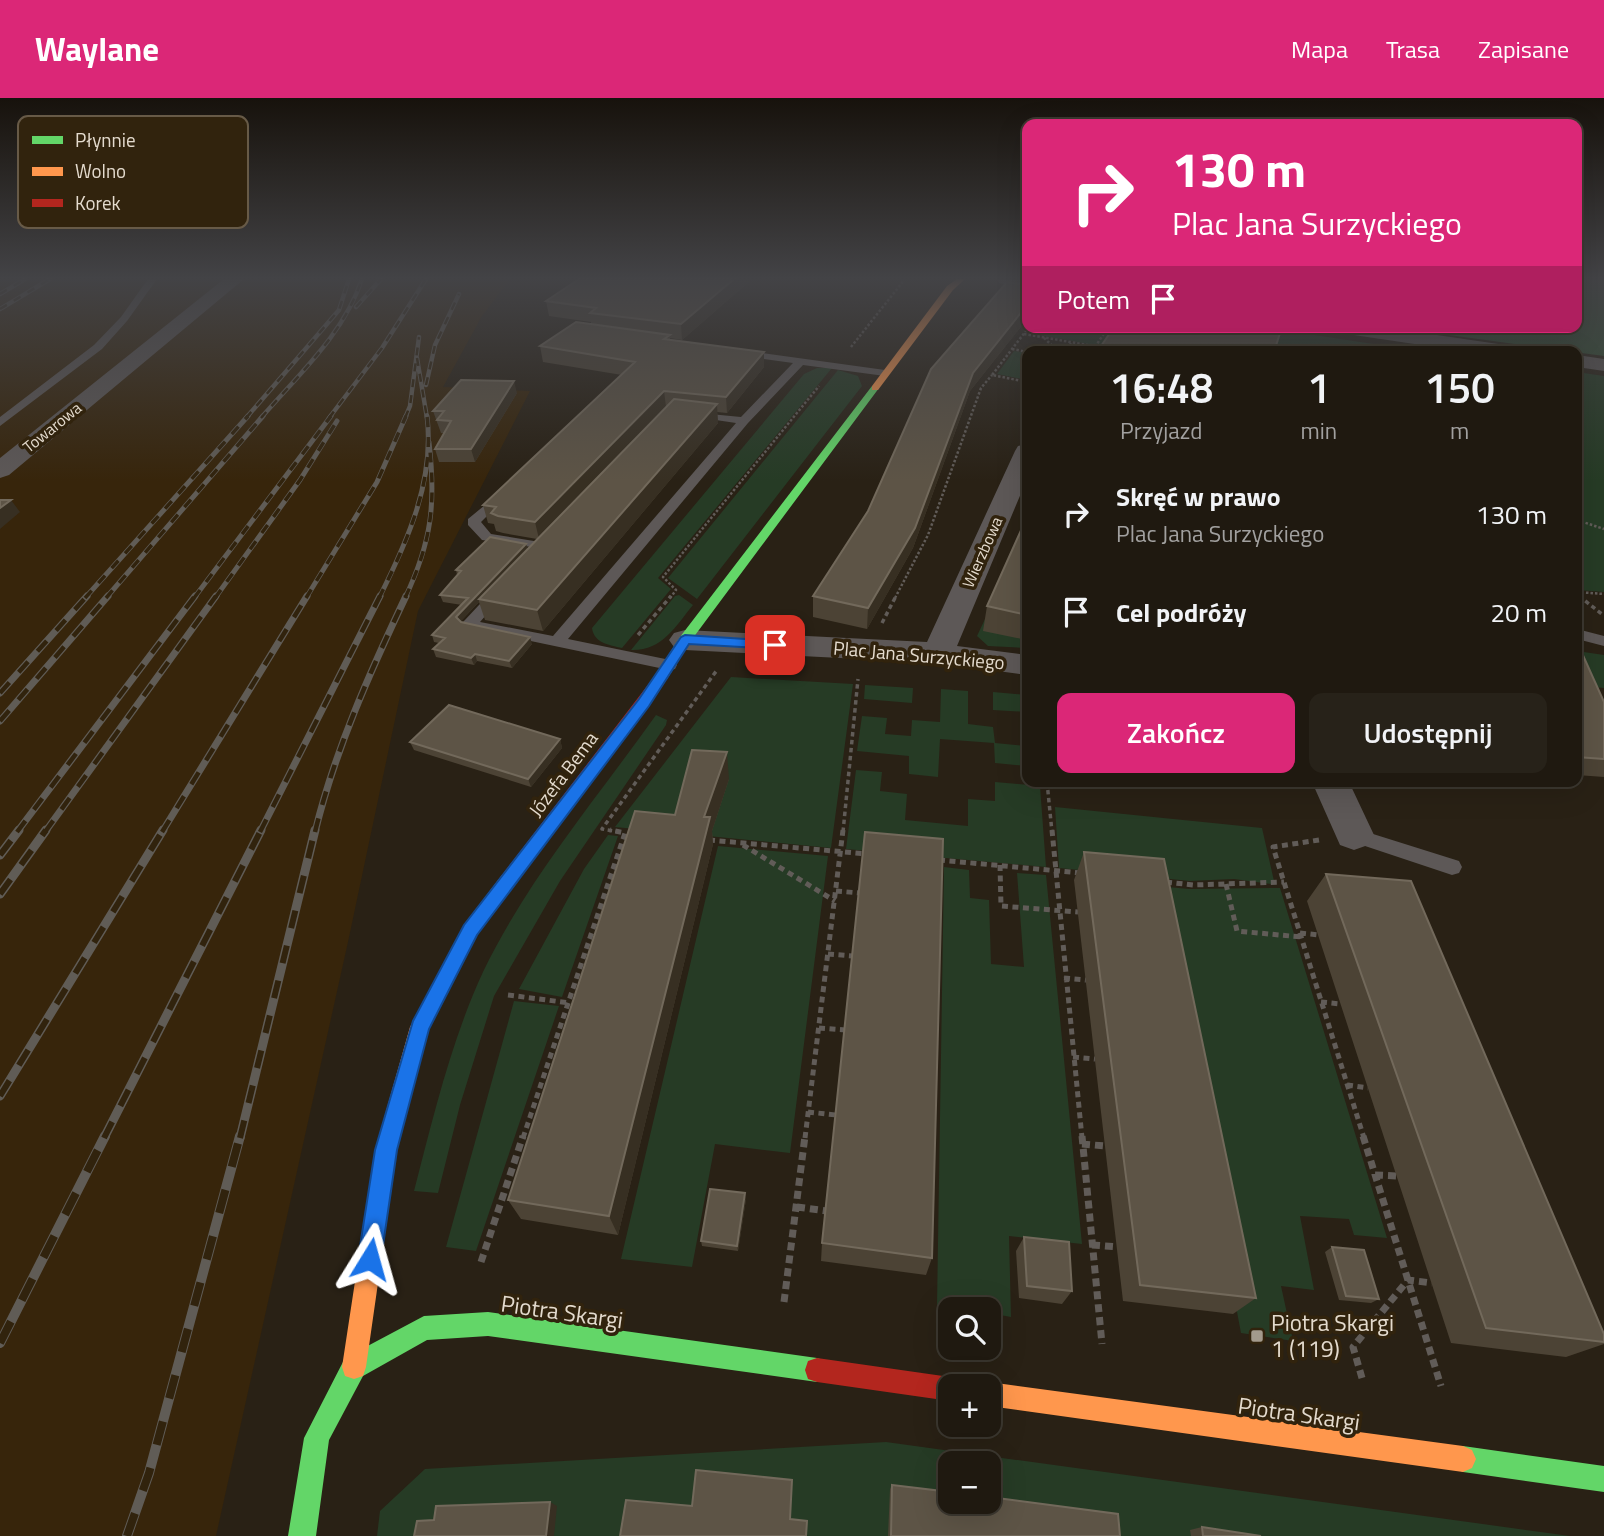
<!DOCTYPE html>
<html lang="pl">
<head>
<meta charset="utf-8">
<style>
  :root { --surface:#1f1910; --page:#272219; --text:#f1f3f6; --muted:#a1a09f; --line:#3c3830; --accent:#db2777 }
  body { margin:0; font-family:"Titillium Web",sans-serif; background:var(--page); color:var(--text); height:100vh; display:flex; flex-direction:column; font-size:26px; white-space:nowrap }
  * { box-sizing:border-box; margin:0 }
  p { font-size:23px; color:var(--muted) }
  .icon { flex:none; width:38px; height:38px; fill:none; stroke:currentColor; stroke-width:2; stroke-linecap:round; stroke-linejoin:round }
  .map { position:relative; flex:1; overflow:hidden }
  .drawer { position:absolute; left:1022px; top:248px; width:560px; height:441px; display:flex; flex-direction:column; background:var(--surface); border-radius:14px; box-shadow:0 7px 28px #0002,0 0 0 2px var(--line) }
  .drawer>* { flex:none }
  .top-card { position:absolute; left:1022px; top:21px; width:560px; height:214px; border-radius:14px; box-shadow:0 7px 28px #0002,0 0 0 2px var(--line); background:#db2777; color:#fff; overflow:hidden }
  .tools { position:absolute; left:938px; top:1199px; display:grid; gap:14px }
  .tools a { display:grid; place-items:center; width:63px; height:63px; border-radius:14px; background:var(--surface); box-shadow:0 7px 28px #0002,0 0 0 2px var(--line); font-size:35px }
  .pin { position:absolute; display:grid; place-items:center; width:60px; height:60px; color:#fff; margin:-30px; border-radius:14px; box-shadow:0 4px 10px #0006 }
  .me { position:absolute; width:77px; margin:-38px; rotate:8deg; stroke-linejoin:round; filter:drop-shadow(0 0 5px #0008) }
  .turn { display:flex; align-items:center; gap:24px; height:147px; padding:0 35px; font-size:32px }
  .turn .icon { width:91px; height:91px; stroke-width:2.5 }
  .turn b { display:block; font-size:49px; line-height:60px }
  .then { display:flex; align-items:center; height:66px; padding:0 35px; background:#0003; gap:14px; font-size:26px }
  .eta { display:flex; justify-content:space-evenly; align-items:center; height:119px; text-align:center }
  .eta b { font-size:42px; font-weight:600; line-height:49px }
  .button { display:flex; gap:14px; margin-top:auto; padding:14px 35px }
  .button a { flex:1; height:80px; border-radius:14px; background:var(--accent); color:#fff; font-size:28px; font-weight:600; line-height:80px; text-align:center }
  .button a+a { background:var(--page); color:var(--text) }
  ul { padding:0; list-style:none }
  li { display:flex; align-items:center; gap:21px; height:98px; padding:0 35px }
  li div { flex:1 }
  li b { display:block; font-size:26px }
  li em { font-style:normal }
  header { display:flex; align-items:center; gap:42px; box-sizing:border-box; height:98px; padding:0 35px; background:var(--accent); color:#fff }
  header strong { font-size:33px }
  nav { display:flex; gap:38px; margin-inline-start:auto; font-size:24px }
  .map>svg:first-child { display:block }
</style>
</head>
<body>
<header>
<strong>Waylane</strong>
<nav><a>Mapa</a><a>Trasa</a><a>Zapisane</a></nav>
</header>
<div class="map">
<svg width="1604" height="1438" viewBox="0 0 1604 1438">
  <rect width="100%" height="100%" fill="#292115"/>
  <path fill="#37250b" d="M0 181H510L482 218 443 289 530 293 418 513 348 844 216 1438H0Z"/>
  <path fill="#263b25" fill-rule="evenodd" d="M1032 229H1256L1253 254H1132L1028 235Z
    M1262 229 1426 254H1260Z
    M1014 253 1027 255V282L997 276Z
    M817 270H832L658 480 671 491 622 550C609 547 594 545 592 530L804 276Z
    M838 272 858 278 862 288 697 501 668 480Z
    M1577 274 1604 278V494L1577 492Z
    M679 497 693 507C675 529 662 553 631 552L675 498Z
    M985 521 1027 542V550L988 548 977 538Z
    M1577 553 1604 557V590L1593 589Z
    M731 579 853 586 831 750 615 729Z
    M865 587 913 590 912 605 864 601Z
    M941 591 968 593V626L993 629 995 645 1025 648V631H1027V668L995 665 994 645 940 641 938 679 909 676V658L857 653 862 618 887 620 885 636 911 638 912 622 940 624Z
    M993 594 1027 597V614L993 612Z
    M656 617 667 622 666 627 560 783 494 898 460 1007 438 1095 414 1093C433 1020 451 943 483 874 527 782 597 700 656 617Z
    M856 672 882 674 880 693 907 696 905 722 968 728V701L995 703V684L1040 688 1046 769 846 751Z
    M1055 709 1262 730 1274 783 1271 786 1234 781 1190 783 1059 770Z
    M608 737 618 738 562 899 519 891 584 771Z
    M718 748 828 758 790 1055 715 1046 692 1169 621 1161Z
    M944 769 969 772 970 800 989 802 991 866 1024 869 1017 775 1046 777 1082 1146 1009 1138 1011 1219 989 1215V1211L937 1208Z
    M1157 788 1189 791 1280 790 1387 1140 1354 1137 1349 1121 1300 1118 1314 1192 1281 1188 1293 1243 1241 1235Z
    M514 903 559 908 476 1153 446 1149Z
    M886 1344 1570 1438H377L380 1413 425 1371ZM950 1365H989V1404H950Z"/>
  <path fill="#314f32" d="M1577 181H1604V258L1390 229H1577Z"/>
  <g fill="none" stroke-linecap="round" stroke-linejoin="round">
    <path stroke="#615c58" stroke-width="2.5" stroke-dasharray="2.5 2" stroke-linecap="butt" d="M1274 229 1314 235
      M1024 236 1105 250
      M1044 240 1059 254
      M851 249 905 181
      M1095 249 1107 231
      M1012 251 1028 254
      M1034 254 1073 246
      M1027 284 992 277 1029 229
      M1577 422 1604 431
      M1577 494 1604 496
      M1577 496 1582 500
      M670 500 676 492 663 479 819 288
      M895 500 928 437 981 290 992 277"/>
    <path stroke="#615c58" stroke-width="3.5" stroke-dasharray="4.5 3.5" stroke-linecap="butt" d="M1579 498 1603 517
      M882 525 896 498
      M638 537 671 498
      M1047 684 1052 734
      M620 734 602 731 717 572
      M843 734 858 581"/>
    <path stroke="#615c58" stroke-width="5" stroke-dasharray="6 4.5" stroke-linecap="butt" d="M1052 732 1082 1040
      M709 742 868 756
      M1319 742 1273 749 1364 1040
      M743 747 835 803
      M939 762 1081 775
      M1000 767 1001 808 1078 814
      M1166 784 1193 787 1284 784
      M1226 786 1237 833 1301 839
      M836 793 860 795
      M1300 835 1319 837
      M828 856 853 858
      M1064 880 1086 882
      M508 897 570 905
      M1321 904 1341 906
      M819 930 845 932
      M1073 959 1095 961
      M1347 987 1368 990
      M808 1014 836 1017
      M523 1040 625 735 610 732
      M805 1040 843 732"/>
    <path stroke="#615c58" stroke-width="7" stroke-dasharray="8 5" stroke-linecap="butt" d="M1082 1038 1102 1246
      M1363 1038 1441 1288
      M1082 1046 1105 1048
      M1375 1077 1397 1078
      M797 1109 827 1113
      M1092 1147 1118 1149
      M481 1164 523 1038
      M784 1204 805 1038
      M1362 1280 1353 1249 1408 1182 1432 1185"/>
    <path fill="#5d5857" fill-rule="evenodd" d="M148 181H157L127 223 102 251 0 328V319L94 247 121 219Z
      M740 252 885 272 890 275 885 278 803 267 748 325 568 541 675 563 677 567 675 571 669 572 464 529 461 526 464 523 494 491 499 490 506 494 480 524 553 538 736 325 689 318V314L741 319 793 265 736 257 735 255Z
      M502 393 508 397 481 424 491 436 546 445V451L482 442 468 427V421Z
      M1577 531 1604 538V548L1577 541Z
      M1354 730 1459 763 1462 769 1459 775 1452 777 1347 742 1344 737 1347 732Z"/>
    <path fill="#5d5857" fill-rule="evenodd" d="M224 181H244L9 377 0 380V360Z
      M996 181H1027V189L999 185Z
      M1330 229H1382L1512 248 1519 250 1522 254H1469L1340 235Z
      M1577 257 1604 261V273L1577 269Z
      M1027 346V381L957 548 1027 557V577L938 565 685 552 674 549 669 542 674 535 685 532 927 544 1015 353 1018 348Z
      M1312 684H1349L1374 737 1368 747 1354 752 1340 747Z"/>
    <path fill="#63d668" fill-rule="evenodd" d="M872 288 879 290 690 544 667 581H657L655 578 680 539Z
      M488 1214 817 1260 826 1263 829 1272 826 1281 817 1284 488 1238 427 1242 363 1278 329 1342 316 1438H288L304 1340 345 1260 424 1218Z
      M1463 1348 1604 1368V1394L1463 1374 1454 1370 1450 1361 1454 1352Z"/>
    <path fill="#ff974d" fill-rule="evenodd" d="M957 181H965L953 192 878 292H872V288L947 188Z
      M508 775 514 777 516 782 476 837 429 930 397 1052 366 1269 363 1278 354 1281 345 1278 342 1269 375 1052 410 929 464 827 502 777Z
      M989 1284 1463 1348 1472 1352 1476 1361 1472 1370 1463 1374 989 1308V1288H980Z"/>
    <path fill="#b3261e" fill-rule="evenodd" d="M662 574 669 578 649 608 514 787H502L500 782 502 777 657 575Z
      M817 1260 950 1279 959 1282 961 1288H950V1303L817 1284 808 1281 805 1272 808 1263Z"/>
    <g stroke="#605c56" stroke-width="4.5">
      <path id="rail-far4" d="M0 196 25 181
        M356 209 381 181
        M0 211 50 181
        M417 260 427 320
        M426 287 435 247 459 196
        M246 320 339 212 349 181
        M261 320C298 277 344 236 362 181
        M329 320 382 250 426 181
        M405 320 410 308 419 239"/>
    </g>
    <g stroke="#605c56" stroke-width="5">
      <path id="rail-far3" d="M85 500 248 318
        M106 500 263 318
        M194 500 331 318
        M215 500 300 382 337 323
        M306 500 377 384 406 318
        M379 500C407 444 435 383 427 318
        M405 500C432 443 436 405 429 344"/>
    </g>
    <g stroke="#605c56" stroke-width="7">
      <path id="rail-far2" d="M0 595 87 498
        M0 623 108 498
        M17 734 195 498
        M45 734 216 498
        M162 734 307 498
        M260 734 380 498
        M315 734C335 652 370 574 406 498"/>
    </g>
    <g stroke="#605c56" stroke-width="9">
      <path id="rail-far1" d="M0 757 19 732
        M0 796 46 732
        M0 998 163 732
        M104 1040 261 732
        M240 1040 315 732"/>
    </g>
    <g stroke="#605c56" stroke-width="10">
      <path id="rail" d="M0 1245 105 1038
        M127 1438 149 1375 240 1038"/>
    </g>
    <use href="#rail-far4" stroke="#31230d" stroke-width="2.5" stroke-dasharray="8" stroke-linecap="butt"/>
    <use href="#rail-far3" stroke="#31230d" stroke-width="3.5" stroke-dasharray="10" stroke-linecap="butt"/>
    <use href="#rail-far2" stroke="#31230d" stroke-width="4.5" stroke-dasharray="14" stroke-linecap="butt"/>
    <use href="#rail-far1" stroke="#31230d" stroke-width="6" stroke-dasharray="18" stroke-linecap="butt"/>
    <use href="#rail" stroke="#31230d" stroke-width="8" stroke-dasharray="24" stroke-linecap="butt"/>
  </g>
  <path fill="#4c4335" d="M751 182 682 242 670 240V242L764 254V269L727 315 717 314 718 325 543 533 485 522 479 504 460 524 532 546 512 570 477 563 474 567 436 559 433 551 439 545 434 544 432 537 462 507 443 504 440 497 457 477 456 472 526 446 527 451 537 441 503 435 496 433 494 426 488 425 483 407 622 277 543 264 540 248 591 226V224L549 218 546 203Z
    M1027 187V221L970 293 913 450 867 531 813 519V498Z
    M517 295 475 364H439L435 351 444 335H441L433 313Z
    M1027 419V542L983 533 987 508Z
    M1577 544 1604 604V679L1577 677Z
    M560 641 562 650 531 689 414 652 410 644Z
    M729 681 712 733 713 746 618 1137 521 1121 508 1102 675 717Z
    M1084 754 1256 1200 1233 1216 1123 1203 1074 782Z
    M1326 776 1604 1236V1246L1566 1259 1451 1245 1307 803Z
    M746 1101 738 1153 702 1148 701 1143Z
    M1024 1139 1072 1193 1062 1206 1019 1200 1016 1153Z
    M822 1145 932 1160 926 1177 821 1163Z
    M1332 1149 1379 1201 1371 1205 1339 1202 1325 1154Z
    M892 1387 1120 1438H888L890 1391Z
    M1202 1429 1261 1438H1191L1190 1432Z"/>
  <path fill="#372f22" d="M734 181 751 182 682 242 681 226Z
    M1027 207V221L970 293 913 450 867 531 868 510 973 275Z
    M764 254V269L727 315 726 299Z
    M514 283 517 295 475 364 471 351Z
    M664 293 666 309 539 441 535 424Z
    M717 306 718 325 543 533 537 512Z
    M11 402 20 414 0 431V410Z
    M526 446 528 453 479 501V504L458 526 456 519Z
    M530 539 532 546 512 570 509 563Z
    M475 556 477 563 474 567 471 560Z
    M560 641 562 650 531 689 528 681Z
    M727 654 729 681 712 733 713 746 618 1137 609 1118 704 719Z
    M745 1095 746 1101 738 1153 737 1148Z
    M550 1404 557 1408 554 1438H546Z"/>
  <path fill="#5d5446" stroke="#72695b" stroke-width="2" d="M579 181H734L681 226 590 215 596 210 546 203Z
    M1007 184 1027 187V207L973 275 915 430 868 510 813 498 868 413 931 271Z
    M576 224 670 237 664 241 764 254 726 299 664 293 535 424 498 418 491 415 496 409 483 407 635 264 540 248Z
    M1114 229H1246L1280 235 1274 254H1097Z
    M461 282 514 283 471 351H435L451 323 437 322 444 313H433Z
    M674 301 717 306 537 512 479 501Z
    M0 402H11L0 410Z
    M1027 419V517L987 508Z
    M490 439 526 446 456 519 461 524 530 539 509 563 475 556 471 560 433 551 445 540 432 537 468 500 440 497 461 473 456 472Z
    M1577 544 1604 604V661L1577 659Z
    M449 607 560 641 528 681 410 644Z
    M692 652 727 654 704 719H710L609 1118 508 1102 635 713 675 717Z
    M865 734 943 741 932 1160 822 1145Z
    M1084 754 1164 761 1256 1200 1140 1187Z
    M1326 776 1411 783 1604 1236V1244L1486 1230Z
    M710 1091 745 1095 737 1148 701 1143Z
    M1024 1139 1069 1144 1072 1193 1027 1188Z
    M1332 1149 1364 1152 1379 1201 1346 1198Z
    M696 1372 792 1382 790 1421 807 1423 806 1438H620L626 1402 692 1408Z
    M892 1387 950 1394V1404H989V1399L1118 1416 1120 1438H891Z
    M550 1404 546 1438H414L417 1423 434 1422 436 1408Z
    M1202 1429 1261 1438H1203Z"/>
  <linearGradient id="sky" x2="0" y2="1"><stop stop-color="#17120c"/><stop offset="0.47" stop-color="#434346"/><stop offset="1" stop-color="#434346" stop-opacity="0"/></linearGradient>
  <rect width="1604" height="383" fill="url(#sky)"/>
  <path fill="#1a73e8" stroke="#114b97" stroke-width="2" d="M685 537 775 543 782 547 775 551 689 546 649 608 477 837 429 931 397 1052 381 1161 378 1169 370 1172 362 1169 358 1161 375 1052 413 923 464 827 639 601 681 539Z"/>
  <rect fill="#a39a8d" stroke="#31230d" stroke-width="2.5" x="1250" y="1231" width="14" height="14" rx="3.5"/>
  <g text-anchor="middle" stroke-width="7" stroke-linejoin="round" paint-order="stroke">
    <g font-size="16" fill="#e4dbce" stroke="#31230d">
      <text transform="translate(52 329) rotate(-39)" y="6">Towarowa</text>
      <text transform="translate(982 454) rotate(-66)" y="6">Wierzbowa</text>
    </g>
    <g font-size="19" fill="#e4dbce" stroke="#31230d">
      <text transform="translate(919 557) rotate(5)" y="7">Plac Jana Surzyckiego</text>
      <text transform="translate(563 676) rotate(-53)" y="7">Józefa Bema</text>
    </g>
    <g font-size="23" fill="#e4dbce" stroke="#31230d">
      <text transform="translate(562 1214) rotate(8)" y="8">Piotra Skargi</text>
      <text transform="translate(1299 1316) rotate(8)" y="8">Piotra Skargi</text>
    </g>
    <g font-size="23" fill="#e4dbce" stroke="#31230d" text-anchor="start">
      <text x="1271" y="1233">Piotra Skargi<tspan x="1271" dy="26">1 (119)</tspan></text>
    </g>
  </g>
  <rect x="18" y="18" width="230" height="112" rx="10" fill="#31230d" stroke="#675a47" stroke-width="2"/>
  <rect x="32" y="38" width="31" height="8" fill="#63d668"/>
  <rect x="32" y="69" width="31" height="9" fill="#ff974d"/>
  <rect x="32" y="101" width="31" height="8" fill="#b3261e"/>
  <g font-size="19" fill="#e4dbce">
    <text x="75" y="49">Płynnie</text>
    <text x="75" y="80">Wolno</text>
    <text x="75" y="112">Korek</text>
  </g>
</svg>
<div class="tools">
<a><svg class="icon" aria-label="search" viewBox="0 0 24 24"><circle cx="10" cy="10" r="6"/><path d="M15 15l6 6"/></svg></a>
<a>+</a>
<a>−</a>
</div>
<div class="pin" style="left:775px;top:547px;background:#d93025"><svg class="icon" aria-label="arrive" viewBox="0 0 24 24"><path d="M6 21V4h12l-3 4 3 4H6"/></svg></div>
<svg class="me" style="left:370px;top:1161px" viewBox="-20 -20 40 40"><path d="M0-17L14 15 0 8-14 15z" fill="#1a73e8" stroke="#fff" stroke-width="4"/></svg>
<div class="top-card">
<div class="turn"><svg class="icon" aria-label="right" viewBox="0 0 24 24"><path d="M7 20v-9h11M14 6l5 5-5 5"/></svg><div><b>130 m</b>Plac Jana Surzyckiego</div></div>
<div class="then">Potem<svg class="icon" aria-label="arrive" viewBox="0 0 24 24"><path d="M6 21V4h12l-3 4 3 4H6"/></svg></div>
</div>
<section class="drawer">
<div class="eta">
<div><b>16:48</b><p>Przyjazd</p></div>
<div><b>1</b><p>min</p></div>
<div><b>150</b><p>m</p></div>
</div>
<ul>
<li><svg class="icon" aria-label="right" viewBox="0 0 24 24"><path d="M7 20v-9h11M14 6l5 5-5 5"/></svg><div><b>Skręć w prawo</b><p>Plac Jana Surzyckiego</p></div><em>130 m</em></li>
<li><svg class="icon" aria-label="arrive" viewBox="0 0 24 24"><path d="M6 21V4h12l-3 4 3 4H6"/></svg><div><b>Cel podróży</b></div><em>20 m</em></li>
</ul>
<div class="button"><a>Zakończ</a><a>Udostępnij</a></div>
</section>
</div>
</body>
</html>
